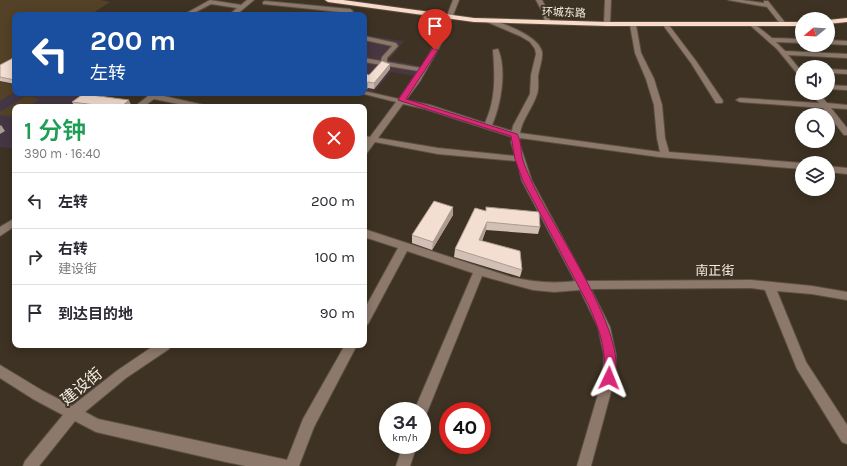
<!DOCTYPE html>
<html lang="zh">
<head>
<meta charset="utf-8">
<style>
  :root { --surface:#fff; --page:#f7f7f7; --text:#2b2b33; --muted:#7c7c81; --line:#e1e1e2 }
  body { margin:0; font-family:Karla,"Noto Sans SC",sans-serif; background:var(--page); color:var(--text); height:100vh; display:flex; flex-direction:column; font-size:15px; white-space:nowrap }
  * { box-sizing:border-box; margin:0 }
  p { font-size:13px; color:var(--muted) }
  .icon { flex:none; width:22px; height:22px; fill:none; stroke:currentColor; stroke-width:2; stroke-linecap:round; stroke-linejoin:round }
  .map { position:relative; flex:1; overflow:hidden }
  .side { position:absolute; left:12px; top:104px; width:355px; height:244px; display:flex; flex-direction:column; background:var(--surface); border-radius:8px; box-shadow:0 2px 10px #0003 }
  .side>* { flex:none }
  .banner { position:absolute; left:12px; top:12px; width:355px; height:84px; border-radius:8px; box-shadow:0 2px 10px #0003; background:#1a4fa0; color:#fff; overflow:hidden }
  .needle { width:26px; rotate:252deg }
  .buttons { position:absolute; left:795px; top:12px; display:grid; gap:8px }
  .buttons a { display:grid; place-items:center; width:40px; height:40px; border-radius:50%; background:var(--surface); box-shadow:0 2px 10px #0003; font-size:20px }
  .speed { position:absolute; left:379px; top:402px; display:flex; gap:8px; font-size:20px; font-weight:700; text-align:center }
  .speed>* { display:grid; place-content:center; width:52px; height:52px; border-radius:50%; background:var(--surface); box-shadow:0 2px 10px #0003; line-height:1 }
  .speed small { font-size:10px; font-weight:400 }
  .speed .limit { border:6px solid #d22; background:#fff; color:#111 }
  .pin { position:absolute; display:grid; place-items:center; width:34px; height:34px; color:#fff; margin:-41px -17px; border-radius:50% 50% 50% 0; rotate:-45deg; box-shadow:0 0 4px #0007 }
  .pin .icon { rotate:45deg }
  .me { position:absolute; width:44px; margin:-22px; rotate:2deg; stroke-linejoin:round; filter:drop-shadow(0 0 3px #0008) }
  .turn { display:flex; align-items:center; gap:14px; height:84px; padding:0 12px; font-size:18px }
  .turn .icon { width:52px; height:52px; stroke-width:2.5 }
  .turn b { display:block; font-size:28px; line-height:34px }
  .round { display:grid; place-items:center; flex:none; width:42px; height:42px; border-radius:21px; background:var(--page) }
  .overview { display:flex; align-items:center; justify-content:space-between; height:68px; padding:0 12px }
  h1 { font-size:24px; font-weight:600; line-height:30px; color:#1e9e55 }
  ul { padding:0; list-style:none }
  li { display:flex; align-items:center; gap:12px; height:56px; padding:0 12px; border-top:1px solid var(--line) }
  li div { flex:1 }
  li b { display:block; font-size:15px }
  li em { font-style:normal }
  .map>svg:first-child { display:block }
</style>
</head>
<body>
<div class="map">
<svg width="847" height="466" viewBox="0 0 847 466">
  <rect width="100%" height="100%" fill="#3d3223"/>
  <path fill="#483640" d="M364 35 404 41 389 60 422 66 415 76 391 72 373 93 364 91Z"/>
  <path fill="#443745" d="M15 92 56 93 135 106 15 107V149L0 147V101Z"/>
  <path fill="#534227" d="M0 0H101L110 2 90 15H15V61L0 69Z
    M0 81 15 85V92L0 101Z
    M26 96 40 99 27 107H15V115L12 117 0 115V112Z"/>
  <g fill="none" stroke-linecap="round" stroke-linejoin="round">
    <g stroke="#5a5042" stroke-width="2">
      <path id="minor" d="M210 0 241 5 247 0H254L236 15H229L237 8 211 4 190 15H183Z
        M453 0H459L444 39 420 81 406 100 430 105 485 123C496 99 495 76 493 50L498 49C507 70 501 105 492 125L512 131 513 126 530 94 531 75 536 54 535 49 530 42 520 36 487 22V20L489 19C503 23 539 36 542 52 543 60 539 68 538 76 538 82 539 89 537 94 533 108 522 119 520 133L660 152 657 138 654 105 646 79 635 53 630 25 633 23 636 25 641 53 654 79 662 105 665 138 669 152 802 163V169L659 157 520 138 519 142 532 181 586 281 751 280 812 286 847 292V300L812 294 777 291 806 362 847 425V444L842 442 797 369 765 290 751 288 591 289 610 327 616 355 615 377 591 466H577L603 377 604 355 598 327 580 290 554 292 533 290 482 276 426 415 422 417V411H414L473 273 407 251 368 324 364 326V310L398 248 364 237V229L511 277C533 282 553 284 575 281L522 181 517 161 438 154 375 142 367 153 364 154V145L367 141 364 140V136L370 137 396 102 360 93H364V91L399 99 418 71 364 62V58L381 61 382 57 392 46 364 40V36L396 43 398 46 387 58V62L421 68 438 39ZM403 104 425 109 512 137 511 142 515 156 438 148 378 138Z
        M536 0H542L549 13 550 24 545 23 543 13Z
        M605 0H611L610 24 607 26 604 24Z
        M728 0H742L764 3V1H768L787 25 782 26 767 7Z
        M265 1 350 9 353 11 350 13 263 4V2Z
        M753 23 772 38 802 39V43L776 42 785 51 847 54V58L788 55 802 72V78L800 77 777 49 751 26 750 25Z
        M664 24H668L696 61 723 101 722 103H716L691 63 663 25Z
        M828 40 847 41V45L828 44Z
        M828 69 847 70V74L828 73Z
        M828 85 847 86V90L828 89Z
        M152 93H161L159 95 204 105 208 107H193L154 99 143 107H134Z
        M811 93H819L827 103 847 105V109L831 108 847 128V135H844L823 108 740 102 736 100 740 98 819 103Z
        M828 166 847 168V174L828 172Z
        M15 218V226L0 236V227Z
        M155 345H171L169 349 126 378 85 412 98 419 287 460 303 419 345 345H357L314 427 299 466H246L226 462 96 432 75 421 39 466H23L25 461 63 415 33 399 0 378V365L43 391 72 406 118 370Z
        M403 445H417L410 466H396Z"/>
    </g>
    <g stroke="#5a5042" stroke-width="2">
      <path id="highway" d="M325 0H343L474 18 607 22H802V26H607L474 22 328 2Z
        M847 18V22L828 24V20Z"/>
    </g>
    <use href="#minor" fill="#8d786c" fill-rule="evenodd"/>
    <use href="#highway" fill="#fadac8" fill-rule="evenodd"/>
  </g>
  <path fill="#d2bfb5" d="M15 57V84L0 81V65Z
    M390 69 374 89 368 88 364 90V74L369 75Z
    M72 102 132 107H75Z
    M475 208 540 227 538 234 486 230 482 241 522 270 520 277 454 257 455 249Z
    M453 215 432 250 412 243V235Z"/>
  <path fill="#ab9b93" d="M390 64V69L374 89V83Z
    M368 82V88L364 90V83Z
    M129 100 132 107H121Z
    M1 125 5 131 0 134V126Z
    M453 207V215L432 250 433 242Z
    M487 222 486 230 478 248 479 240Z"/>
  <path fill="#f4ded2" stroke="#ab9b93" d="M15 57V80L0 77V65Z
    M382 61 390 64 374 83 368 82 364 83V74L369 75Z
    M83 94 129 100 121 107H111L72 102Z
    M434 201 453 207 433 242 412 235Z
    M486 207 539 212 540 227 487 222 479 240 520 251 522 270 455 249 475 208 486 211Z"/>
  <path fill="#db2777" stroke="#8e194d" d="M433 48 438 50 406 99 517 134C521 140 521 150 522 157 524 165 528 173 531 180 549 223 633 338 613 381L609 383 605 381C602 373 605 364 604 356 603 339 596 322 589 306L523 181 515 159 511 136 398 100Z"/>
  <g text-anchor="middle" stroke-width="4" stroke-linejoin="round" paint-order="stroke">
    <g font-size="11" fill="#f5eee4" stroke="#3d3223">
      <text transform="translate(564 12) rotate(2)" y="4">环城东路</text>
    </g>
    <g font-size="13" fill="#f5eee4" stroke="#3d3223">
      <text x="715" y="275">南正街</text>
    </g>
    <g font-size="16" fill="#f5eee4" stroke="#3d3223">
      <text transform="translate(81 386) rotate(-40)" y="6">建设街</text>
    </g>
  </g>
</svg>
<div class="buttons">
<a><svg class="needle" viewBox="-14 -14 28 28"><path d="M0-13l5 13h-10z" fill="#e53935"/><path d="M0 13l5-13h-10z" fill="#7c7c81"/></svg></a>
<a><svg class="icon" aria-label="sound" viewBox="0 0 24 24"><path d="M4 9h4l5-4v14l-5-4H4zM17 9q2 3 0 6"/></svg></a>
<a><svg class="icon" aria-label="search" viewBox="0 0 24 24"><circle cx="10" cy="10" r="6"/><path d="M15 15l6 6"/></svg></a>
<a><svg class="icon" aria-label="layers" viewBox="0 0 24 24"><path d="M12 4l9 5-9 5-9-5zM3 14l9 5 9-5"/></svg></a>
</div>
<div class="speed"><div>34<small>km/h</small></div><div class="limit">40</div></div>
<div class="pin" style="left:435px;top:50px;background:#d93025"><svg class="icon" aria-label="arrive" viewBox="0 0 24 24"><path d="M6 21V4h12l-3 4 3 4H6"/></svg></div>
<svg class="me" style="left:609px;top:378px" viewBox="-20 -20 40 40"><path d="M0-17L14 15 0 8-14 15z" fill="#db2777" stroke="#fff" stroke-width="4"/></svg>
<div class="banner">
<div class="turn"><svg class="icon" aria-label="left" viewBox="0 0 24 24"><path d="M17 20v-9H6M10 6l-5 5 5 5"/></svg><div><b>200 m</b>左转</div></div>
</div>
<section class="side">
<div class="overview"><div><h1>1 分钟</h1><p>390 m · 16:40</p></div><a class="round" style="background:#d93025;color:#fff"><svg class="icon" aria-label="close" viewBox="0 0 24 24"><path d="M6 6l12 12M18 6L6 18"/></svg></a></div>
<ul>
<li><svg class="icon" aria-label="left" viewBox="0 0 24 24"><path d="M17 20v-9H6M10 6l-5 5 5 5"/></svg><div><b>左转</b></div><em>200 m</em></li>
<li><svg class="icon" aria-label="right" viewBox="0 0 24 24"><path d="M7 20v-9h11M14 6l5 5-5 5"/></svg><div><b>右转</b><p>建设街</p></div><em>100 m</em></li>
<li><svg class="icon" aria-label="arrive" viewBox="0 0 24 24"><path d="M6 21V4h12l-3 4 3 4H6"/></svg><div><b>到达目的地</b></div><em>90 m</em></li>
</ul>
</section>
</div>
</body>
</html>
